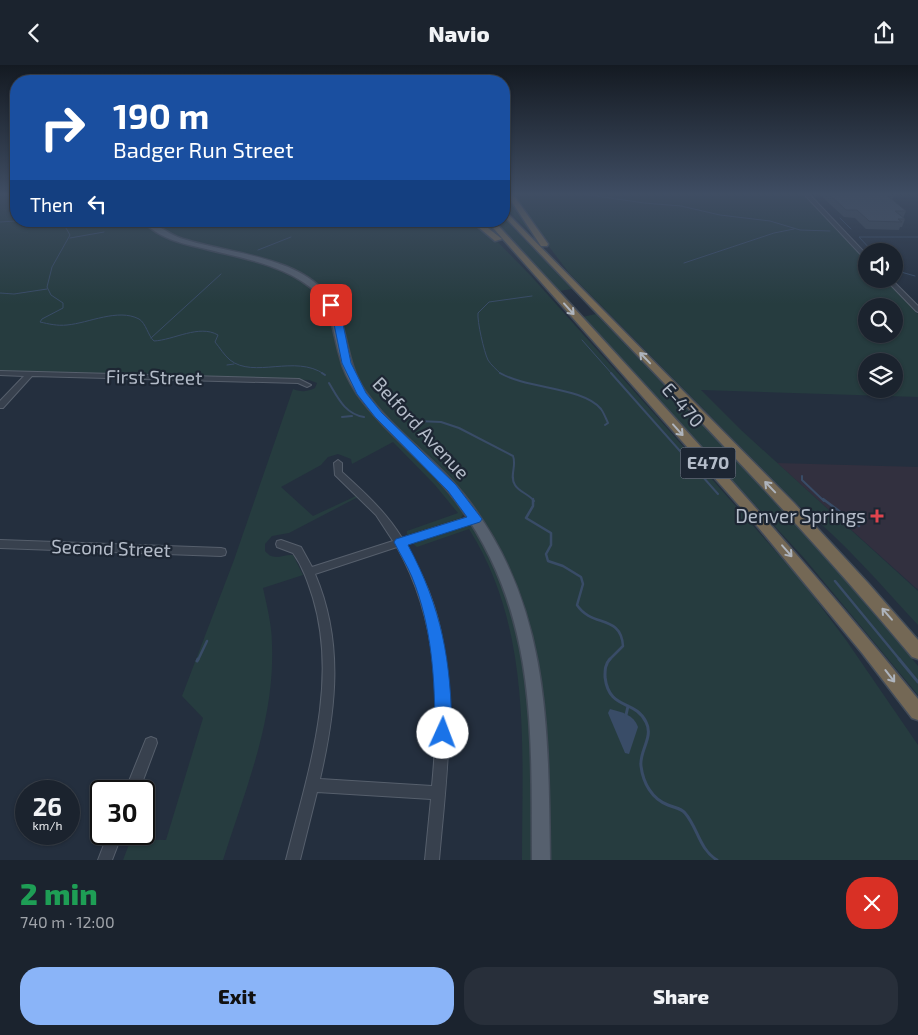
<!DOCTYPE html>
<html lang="en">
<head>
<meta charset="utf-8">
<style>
  :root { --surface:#1b232e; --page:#282f3a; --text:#f1f3f6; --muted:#a0a4aa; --line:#39404a; --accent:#8ab4f8 }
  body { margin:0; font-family:"Exo 2",sans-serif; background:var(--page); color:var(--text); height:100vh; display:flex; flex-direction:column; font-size:19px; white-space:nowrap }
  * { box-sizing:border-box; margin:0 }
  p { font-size:16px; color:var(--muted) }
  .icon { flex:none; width:28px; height:28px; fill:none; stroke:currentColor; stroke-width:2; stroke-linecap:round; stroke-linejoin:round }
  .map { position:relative; height:795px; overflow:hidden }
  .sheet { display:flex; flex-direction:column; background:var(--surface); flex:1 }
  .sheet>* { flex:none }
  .guide { position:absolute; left:10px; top:10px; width:500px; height:152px; border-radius:20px; box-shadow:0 1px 4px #0004,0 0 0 1px var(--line); background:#1a4fa0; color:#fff; overflow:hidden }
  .fabs { position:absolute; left:858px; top:178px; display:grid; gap:10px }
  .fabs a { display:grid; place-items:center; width:45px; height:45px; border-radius:50%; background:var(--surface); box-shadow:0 1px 4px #0004,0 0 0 1px var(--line); font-size:25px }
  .speed { position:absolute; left:15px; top:715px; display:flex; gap:10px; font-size:25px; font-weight:700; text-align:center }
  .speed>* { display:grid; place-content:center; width:65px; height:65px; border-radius:50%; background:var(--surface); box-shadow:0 1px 4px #0004,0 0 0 1px var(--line); line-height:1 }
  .speed small { font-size:12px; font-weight:400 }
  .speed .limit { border:2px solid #111; border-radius:8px; background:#fff; color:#111 }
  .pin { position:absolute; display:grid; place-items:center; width:42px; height:42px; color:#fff; margin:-21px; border-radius:10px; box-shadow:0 2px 8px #0006 }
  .me { position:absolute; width:55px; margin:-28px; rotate:2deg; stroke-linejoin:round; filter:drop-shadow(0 0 4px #0008) }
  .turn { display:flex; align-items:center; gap:18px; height:105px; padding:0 20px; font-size:22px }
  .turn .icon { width:65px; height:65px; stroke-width:2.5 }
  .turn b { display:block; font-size:35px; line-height:42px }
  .then { display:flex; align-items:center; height:48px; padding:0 20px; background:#0003; gap:10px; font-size:19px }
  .round { display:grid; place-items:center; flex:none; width:52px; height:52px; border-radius:20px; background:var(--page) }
  .head { display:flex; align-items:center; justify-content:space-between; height:85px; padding:0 20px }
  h1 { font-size:30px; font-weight:800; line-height:38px; color:#1e9e55 }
  .cta { display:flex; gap:10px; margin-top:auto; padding:10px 20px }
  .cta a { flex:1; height:58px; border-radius:20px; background:var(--accent); color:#111; font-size:20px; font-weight:800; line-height:58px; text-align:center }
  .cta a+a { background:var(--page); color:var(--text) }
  header { display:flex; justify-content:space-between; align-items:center; height:65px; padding:0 20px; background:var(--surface); font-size:22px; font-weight:800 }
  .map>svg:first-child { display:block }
</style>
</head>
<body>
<header><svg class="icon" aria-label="back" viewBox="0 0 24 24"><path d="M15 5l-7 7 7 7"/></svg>Navio<svg class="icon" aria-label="share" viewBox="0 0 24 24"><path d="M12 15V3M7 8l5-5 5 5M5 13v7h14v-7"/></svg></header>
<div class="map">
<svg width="918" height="795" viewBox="0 0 918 795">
  <rect width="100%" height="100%" fill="#242f3e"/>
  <path fill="#32303f" d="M777 398 918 402V524L916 523Z"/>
  <path fill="#263c3f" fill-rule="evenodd" d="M0 128H16V156H142L162 170 188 179 269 200 299 214 314 225 325 237 334 260 342 301 355 327 374 351 444 422 464 448 461 453 407 470V466L458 448 435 420 393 377 352 399 351 394 338 389 328 392 321 400 281 422 313 451 356 431 358 432 289 468 272 471 265 479V486C274 497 282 489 293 490L303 510 263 523C267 542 272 560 272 580 275 654 245 726 223 795H123L131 774 166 775 203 653 182 631 234 495 293 324C300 327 307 327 315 323L317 318 309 315 0 306Z
    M504 128H506L520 152 540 177 504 142Z
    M512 128H803L866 195V214H884L918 249V332L701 325 741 365 918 526V560C880 519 842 474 798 440L569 208 525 150ZM866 241H894V269H866ZM866 296H894V324H866Z
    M504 153 572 224 559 226 496 156H504Z
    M149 156H471L494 173 531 211 658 353 801 515 846 575 918 680V795H548L539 609C528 540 504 474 456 422 427 389 389 362 365 326 356 312 350 296 346 281 340 259 340 238 321 223 273 185 194 193 149 156Z
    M596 249 747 407 863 534 918 601V630L804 493 582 252Z
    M466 460 472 461C539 560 530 681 532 795H522C522 682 532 564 469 464L417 482 412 478Z"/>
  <path fill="#394c67" d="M610 644C622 647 634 650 638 662L629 689 625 688 608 648Z"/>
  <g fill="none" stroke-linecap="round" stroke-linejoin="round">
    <path stroke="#394c67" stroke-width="1" d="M576 128 644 138 681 141 720 150 770 156 800 165 830 166
      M813 128 815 129
      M840 153 851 164
      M23 156 63 160
      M62 156 70 170 52 202 47 222 51 230 63 238V243L42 254 40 257C49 259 57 261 67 260 89 258 118 243 139 254 146 258 148 271 154 276 174 275 199 259 218 270L215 277C220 283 224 290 230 295 254 314 295 289 324 309
      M0 157 16 156
      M70 173 104 167
      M258 185 291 172
      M872 186 859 172H918
      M684 198 774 168 794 164
      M894 205 915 211
      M0 228 14 229 47 224
      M151 273 221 209
      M582 275 612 309
      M227 300 234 299
      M501 309C497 305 491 300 488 295 484 287 477 256 478 248L489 237 532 231"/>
    <path stroke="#394c67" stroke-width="2" d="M322 308 325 310
      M500 308C527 324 583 322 601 344 604 348 606 354 608 358L605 360
      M611 308 718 429
      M329 318C338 333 345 349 364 352
      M342 352 352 351
      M418 356 441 357 459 363 513 391C517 401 509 411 515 420 519 427 529 429 534 436
      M802 411V415L824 436"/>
    <path stroke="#394c67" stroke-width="2.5" d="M533 434V441L526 453 551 468V480L546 489 548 496 563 501 581 512 583 519 577 540C592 563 621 549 623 581L609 595
      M823 434 859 461
      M835 516 900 595
      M198 595 207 576"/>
    <path stroke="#394c67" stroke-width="3" d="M610 594C605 599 605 605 605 612 609 646 635 634 646 657 654 672 639 686 641 701 643 718 652 734 668 740 675 743 681 743 685 748 698 763 699 784 717 795
      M899 594 918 617
      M197 596 198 594
      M626 650 628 641"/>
    <g stroke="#565f6c" stroke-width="2">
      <path id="minor" d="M803 128H808L866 189V194L864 193Z
        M885 214H891L918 241V247L916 246Z
        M0 306 299 314 311 320 307 322 298 318 32 311 3 343H0V336L24 311 0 310Z
        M338 395 342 398V407C365 428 386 447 402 473L475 450 478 451 480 453 478 455 405 479C417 499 427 519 434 541 460 623 446 712 439 795H425L431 734 317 727 300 795H286C307 710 339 620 313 533 308 517 303 502 293 488L277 482 276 479 277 476 281 475 301 482 312 502 393 476 376 450 335 410 334 398ZM397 482C439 556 440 638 432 721L320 714C336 644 344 577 315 509Z
        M0 475 221 483 225 484 226 487 225 490 221 491 0 483Z
        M151 672 156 674 157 678 139 726H125L146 674Z
        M108 769H122L112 795H98Z"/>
    </g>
    <g stroke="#414a57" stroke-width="3">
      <path id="major" d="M143 156C154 156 168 169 180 173 227 189 302 190 332 236 349 263 345 297 365 326 394 367 438 395 468 435 551 543 548 666 550 795H532C531 668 538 551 460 442 431 400 387 371 357 329 350 318 343 306 340 292 332 266 333 241 310 222 281 199 241 193 206 184 184 179 159 174 143 156Z"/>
    </g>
    <g stroke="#434c59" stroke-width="3">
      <path id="highway" d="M506 128H512L548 179 547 181H541Z
        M504 145 794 438 868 518 918 575V594L912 592C784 438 642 296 504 151Z
        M471 156H479L502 174 495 176Z
        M487 156H494C638 313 784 468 918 634V655L912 653 862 588 758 462Z"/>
    </g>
    <use href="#minor" fill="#38414e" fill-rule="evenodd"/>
    <use href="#major" fill="#56606e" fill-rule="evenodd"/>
    <use href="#highway" fill="#746855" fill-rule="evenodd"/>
  </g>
  <path fill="#3b4654" d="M821 128H889L894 131 892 135 906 146 903 153 905 154 902 162H900L899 165 866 164 855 153 844 152 820 130Z"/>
  <path fill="#455162" stroke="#303945" d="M828 128H889L894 131H888L906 146H895L905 154H898L902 157 869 156 857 145H846Z"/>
  <defs><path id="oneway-shaft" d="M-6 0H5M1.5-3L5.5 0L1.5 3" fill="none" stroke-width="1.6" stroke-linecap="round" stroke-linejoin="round" transform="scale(1.25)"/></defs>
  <g stroke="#aeb4bd">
    <use href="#oneway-shaft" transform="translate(569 244) rotate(48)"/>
    <use href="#oneway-shaft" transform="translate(645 293) rotate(-134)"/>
    <use href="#oneway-shaft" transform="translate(678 365) rotate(48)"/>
    <use href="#oneway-shaft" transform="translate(770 422) rotate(-134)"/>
    <use href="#oneway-shaft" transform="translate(787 486) rotate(49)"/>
    <use href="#oneway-shaft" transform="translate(887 549) rotate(-131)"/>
    <use href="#oneway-shaft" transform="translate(890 611) rotate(52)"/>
  </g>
  <linearGradient id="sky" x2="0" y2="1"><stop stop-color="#141a22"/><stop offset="0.54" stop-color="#3f4d63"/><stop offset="1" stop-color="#3f4d63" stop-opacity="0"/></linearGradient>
  <rect width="918" height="239" fill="url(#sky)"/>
  <path fill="#1a73e8" stroke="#114b97" d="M331 237 335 240 342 254 351 298 366 328 382 348 456 420 482 454 480 457 408 480C442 544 451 595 452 668L449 673 443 675 437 673 435 668C435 615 432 561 412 512 407 500 400 489 394 477L396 474 467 452 448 426 375 352 357 329 342 298 333 254 327 240Z"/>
  <path fill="#e0444e" stroke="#1d2633" stroke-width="2" d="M874.5 443.5h5v5h5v5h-5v5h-5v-5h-5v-5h5z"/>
  <g text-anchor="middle" stroke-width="4.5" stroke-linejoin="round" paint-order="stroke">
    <rect fill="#1d2633" stroke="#878f9c" stroke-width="1" x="680.5" y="382.5" width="55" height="31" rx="4"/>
    <g font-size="18" font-weight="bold" fill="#b4bcc9">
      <text x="708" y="404">E470</text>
    </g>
    <g font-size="19" fill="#b4bcc9" stroke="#1d2633">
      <text transform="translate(154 312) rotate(1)" y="7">First Street</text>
      <text transform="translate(683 340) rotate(48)" y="7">E-470</text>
      <text transform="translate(421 363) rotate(47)" y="7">Belford Avenue</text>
      <text transform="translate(111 483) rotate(2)" y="7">Second Street</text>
    </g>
    <g font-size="19" fill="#b4bcc9" stroke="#1d2633" text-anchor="end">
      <text x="866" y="458">Denver Springs</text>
    </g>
  </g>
</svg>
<div class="fabs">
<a><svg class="icon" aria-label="sound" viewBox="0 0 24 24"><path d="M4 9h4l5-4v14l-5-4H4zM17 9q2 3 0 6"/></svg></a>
<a><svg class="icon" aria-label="search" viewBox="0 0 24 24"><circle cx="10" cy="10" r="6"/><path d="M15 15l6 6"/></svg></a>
<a><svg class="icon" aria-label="layers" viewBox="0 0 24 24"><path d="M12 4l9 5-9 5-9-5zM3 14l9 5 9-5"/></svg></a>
</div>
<div class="speed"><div>26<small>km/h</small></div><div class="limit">30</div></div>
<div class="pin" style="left:331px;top:240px;background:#d93025"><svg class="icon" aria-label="arrive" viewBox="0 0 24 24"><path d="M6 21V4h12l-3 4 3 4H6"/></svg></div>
<svg class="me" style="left:443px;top:668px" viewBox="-20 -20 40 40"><circle r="19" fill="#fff"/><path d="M0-13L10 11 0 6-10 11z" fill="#1a73e8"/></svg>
<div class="guide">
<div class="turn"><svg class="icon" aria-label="right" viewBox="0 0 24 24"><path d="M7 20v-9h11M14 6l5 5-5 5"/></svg><div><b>190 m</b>Badger Run Street</div></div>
<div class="then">Then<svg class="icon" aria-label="left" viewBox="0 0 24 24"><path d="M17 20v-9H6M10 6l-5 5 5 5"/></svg></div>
</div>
</div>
<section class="sheet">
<div class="head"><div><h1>2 min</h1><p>740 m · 12:00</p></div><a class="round" style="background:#d93025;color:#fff"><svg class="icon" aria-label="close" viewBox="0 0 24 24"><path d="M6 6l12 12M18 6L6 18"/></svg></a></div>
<div class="cta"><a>Exit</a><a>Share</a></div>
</section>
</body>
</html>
